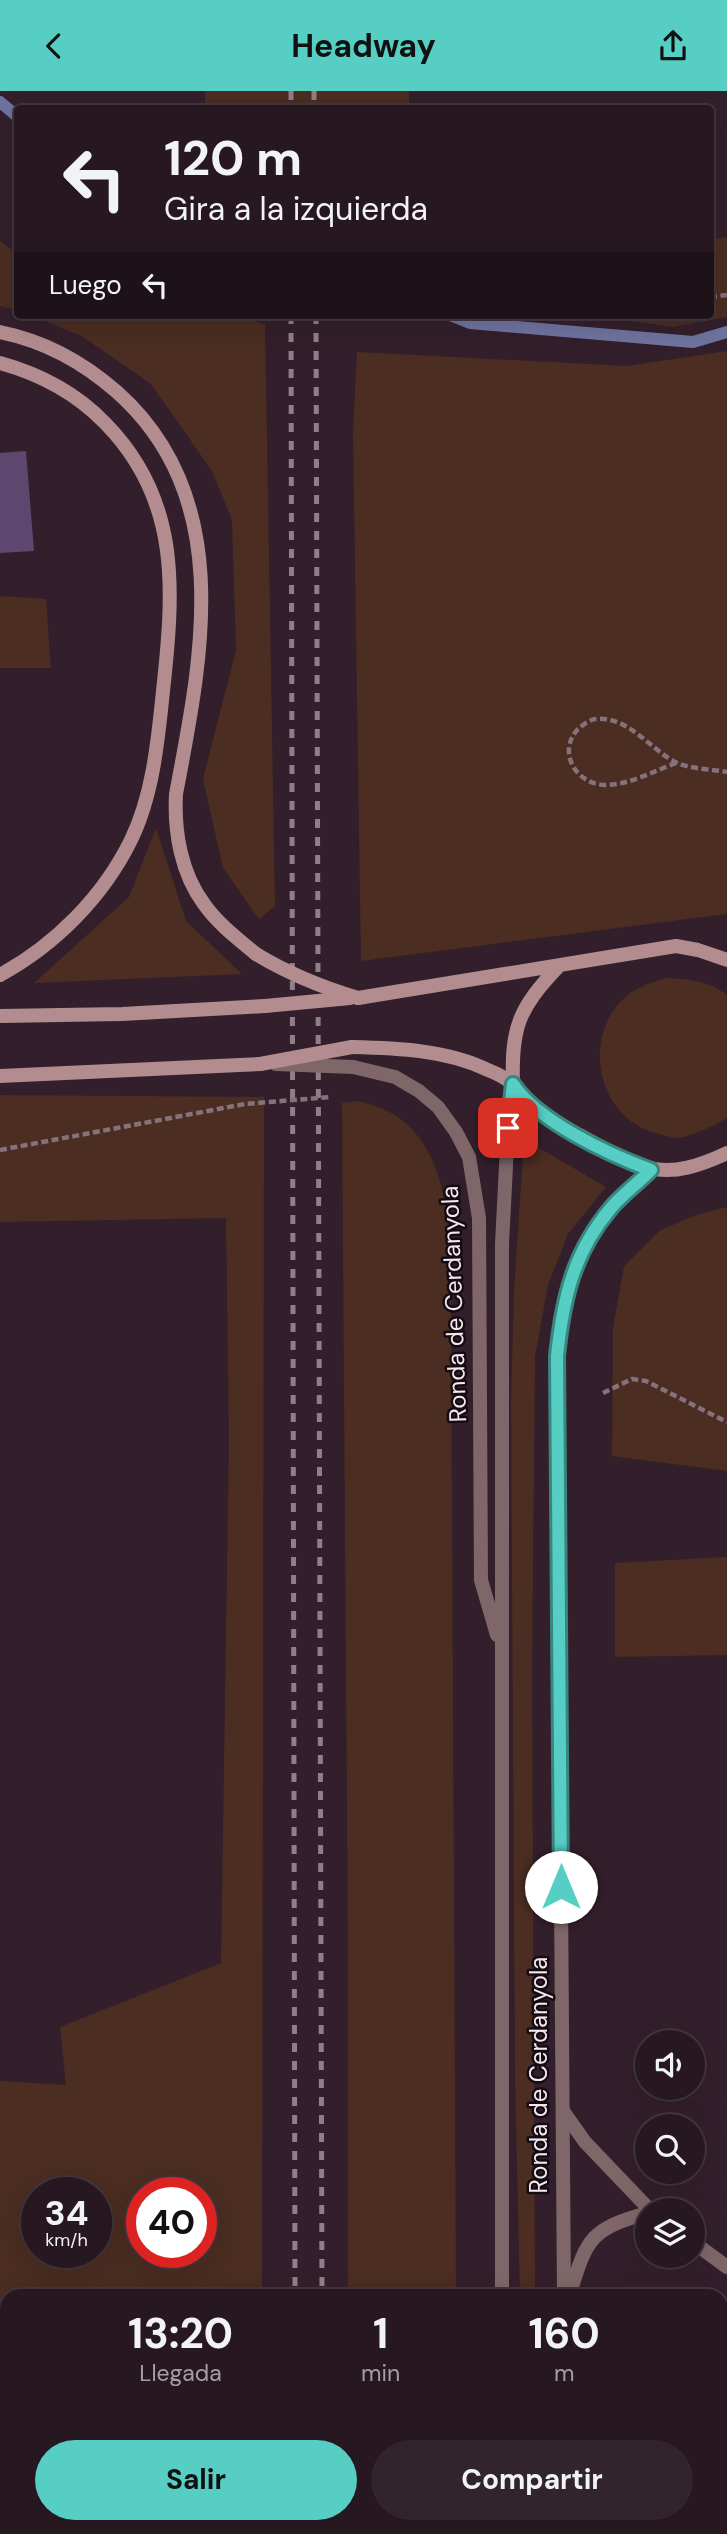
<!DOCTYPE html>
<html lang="es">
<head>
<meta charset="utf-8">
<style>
  :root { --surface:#261720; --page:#32242d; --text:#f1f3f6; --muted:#a49fa5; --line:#42363e; --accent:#56cec3 }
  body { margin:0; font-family:"DM Sans",sans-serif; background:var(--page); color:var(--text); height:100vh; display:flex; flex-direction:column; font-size:26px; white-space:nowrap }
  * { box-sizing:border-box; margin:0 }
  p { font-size:23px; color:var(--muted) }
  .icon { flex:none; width:38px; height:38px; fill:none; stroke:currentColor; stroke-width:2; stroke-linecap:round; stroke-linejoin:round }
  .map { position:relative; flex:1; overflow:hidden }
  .panel { position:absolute; left:0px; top:2198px; width:728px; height:245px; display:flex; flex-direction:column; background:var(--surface); border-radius:21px 21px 0 0; box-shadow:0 7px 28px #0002,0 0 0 2px var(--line) }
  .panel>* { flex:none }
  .top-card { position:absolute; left:14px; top:14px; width:700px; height:214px; border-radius:7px; box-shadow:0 7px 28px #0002,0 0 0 2px var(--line); background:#261720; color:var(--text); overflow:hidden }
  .fabs { position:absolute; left:635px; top:1939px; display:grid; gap:14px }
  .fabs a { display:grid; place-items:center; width:70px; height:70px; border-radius:50%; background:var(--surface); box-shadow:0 7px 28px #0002,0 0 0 2px var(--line); font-size:35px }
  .speed { position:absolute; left:21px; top:2086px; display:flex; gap:14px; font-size:35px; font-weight:700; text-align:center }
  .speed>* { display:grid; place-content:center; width:91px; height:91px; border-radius:50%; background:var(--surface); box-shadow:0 7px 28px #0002,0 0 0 2px var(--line); line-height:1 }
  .speed small { font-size:18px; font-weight:400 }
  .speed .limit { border:10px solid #d22; background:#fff; color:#111 }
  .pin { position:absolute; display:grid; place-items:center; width:60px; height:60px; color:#fff; margin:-30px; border-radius:14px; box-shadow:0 4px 10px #0006 }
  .me { position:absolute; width:77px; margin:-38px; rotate:0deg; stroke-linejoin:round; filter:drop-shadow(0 0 5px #0008) }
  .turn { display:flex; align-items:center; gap:24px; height:147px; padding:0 35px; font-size:32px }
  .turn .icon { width:91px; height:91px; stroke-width:2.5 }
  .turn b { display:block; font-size:49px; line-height:60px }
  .then { display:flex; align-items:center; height:66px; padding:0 35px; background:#0003; gap:14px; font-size:26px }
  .eta { display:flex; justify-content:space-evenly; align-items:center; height:119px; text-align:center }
  .eta b { font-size:42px; font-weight:700; line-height:49px }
  .action { display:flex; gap:14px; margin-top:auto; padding:14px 35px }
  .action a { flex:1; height:80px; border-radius:42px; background:var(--accent); color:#111; font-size:28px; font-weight:700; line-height:80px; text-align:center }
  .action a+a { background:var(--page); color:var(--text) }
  header { display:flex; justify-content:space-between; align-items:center; height:91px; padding:0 35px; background:var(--accent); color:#111; font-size:32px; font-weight:700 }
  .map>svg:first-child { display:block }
</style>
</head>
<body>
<header><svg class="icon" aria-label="back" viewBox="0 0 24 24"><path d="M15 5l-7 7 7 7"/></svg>Headway<svg class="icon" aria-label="share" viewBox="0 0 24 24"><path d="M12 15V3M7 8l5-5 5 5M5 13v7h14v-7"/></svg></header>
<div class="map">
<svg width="727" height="2443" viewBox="0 0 727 2443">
  <rect width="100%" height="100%" fill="#331f2b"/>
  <path fill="#4b2d21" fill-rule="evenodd" d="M205 0H409V17H205Z
    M727 146V226L673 236 587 224H710L711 148Z
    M0 150 17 162V219L0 215Z
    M30 224H228L265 233 275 815 259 828 223 777 203 688 236 559 232 429 212 380 151 293 83 246Z
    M727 260V823L361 870 353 342 357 261 627 275Z
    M0 505 46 508 51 577H0Z
    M156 737 186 830 242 883 34 892 129 806Z
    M667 887C689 888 710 890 727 904V1027C717 1033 689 1047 677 1047 671 1047 662 1043 656 1042 600 1028 582 953 620 911 633 897 649 892 667 887Z
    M0 1004 264 1006 262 2205H7V2229L0 2222V1990L66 1994 60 1936 221 1872 229 1347 226 1127 0 1131ZM37 2102H96V2161H37ZM142 2102H201V2161H142Z
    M357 1010C454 1028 450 1138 451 1215L456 2205H348V1861L342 1012Z
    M524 1048 606 1096 568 1143 548 1194 535 1266 532 1583 535 2205H520L515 1985 511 1310 514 1200Z
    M727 1116V1380L612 1365 613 1237 624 1175 659 1140 696 1124Z
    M727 1466V1564L615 1566V1472Z
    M36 2436H262V2443H31Z
    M347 2436H457V2443H347Z"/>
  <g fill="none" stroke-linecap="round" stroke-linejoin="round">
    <path stroke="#6e739f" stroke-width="12" d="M0 11 18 26
      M450 224 470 232 693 251 727 241"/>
  </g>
  <path fill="#5e476e" d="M26 360 34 460 0 462V362Z
    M0 2240 7 2246V2312L0 2320Z"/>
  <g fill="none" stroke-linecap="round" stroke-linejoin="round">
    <path stroke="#84727c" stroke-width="4.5" stroke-dasharray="7 3.5" stroke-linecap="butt" d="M710 206 727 204
      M676 672C654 680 629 694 605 694 575 693 557 660 578 638 583 634 590 628 596 628 628 625 649 657 675 671 689 678 711 678 727 681
      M0 1059 245 1013 269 1011
      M603 1302 632 1288 646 1290 727 1331"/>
    <path stroke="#7f6769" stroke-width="14" d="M563 2020 585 2051 650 2119
      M693 2151 727 2176
      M569 2205C587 2149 588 2138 648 2122
      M0 2417 7 2423
      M0 2440 7 2433"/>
    <path stroke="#7f6769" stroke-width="14" d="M353 976 395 986 419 1000 438 1016 456 1041 469 1066 479 1127 481 1489 497 1544
      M502 2205V1153L508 1036 513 993
      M564 2205 557 1265C563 1208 573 1162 611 1117 623 1104 638 1092 651 1079
      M503 2436V2443
      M564 2436V2443"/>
    <path stroke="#b28c8f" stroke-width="14" d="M0 241C45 250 83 271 117 301 236 407 202 566 176 703 174 741 181 782 204 813 218 833 238 848 256 863
      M0 272C40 283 76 302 105 332 181 409 174 499 163 600 158 649 153 704 131 749 103 806 55 854 0 884
      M358 907 676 855 698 859 727 869
      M0 925 122 923 265 915
      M352 956C397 957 447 959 488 979 496 982 505 987 512 992 518 997 522 1007 528 1013 543 1027 564 1036 583 1046 642 1078 661 1093 727 1062
      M0 985 260 973
      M513 993C511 936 519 917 558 876"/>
    <path stroke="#907f89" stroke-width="5" stroke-dasharray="9 9" stroke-linecap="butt" d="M291 0V18
      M314 0V18
      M291 224 295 2205
      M316 224 322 2205
      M296 2436V2443
      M323 2436V2443"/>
    <path stroke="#84727c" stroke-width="4.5" stroke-dasharray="7 3.5" stroke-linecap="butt" d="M269 1011 331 1006"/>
    <path stroke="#7f6769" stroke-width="14" d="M276 973 353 976"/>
    <path stroke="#b28c8f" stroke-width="14" d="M256 863C289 883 321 896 358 907
      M265 915 350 907
      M260 973 352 956"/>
  </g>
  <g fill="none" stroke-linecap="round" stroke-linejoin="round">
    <g stroke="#38867f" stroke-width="18">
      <path id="route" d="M508 1037 513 993C537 1030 610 1064 651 1079 638 1092 622 1104 611 1117 573 1162 563 1208 557 1265L561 1796"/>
    </g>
    <use href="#route" stroke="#56cec3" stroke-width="12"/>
  </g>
  <g text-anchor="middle" stroke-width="5" stroke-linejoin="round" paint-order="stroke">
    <g font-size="24" fill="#f5e7ef" stroke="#150c12">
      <text transform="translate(454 1213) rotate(-92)" y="8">Ronda de Cerdanyola</text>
      <text transform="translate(539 1984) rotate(-90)" y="8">Ronda de Cerdanyola</text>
    </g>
  </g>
</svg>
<div class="fabs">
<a><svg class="icon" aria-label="sound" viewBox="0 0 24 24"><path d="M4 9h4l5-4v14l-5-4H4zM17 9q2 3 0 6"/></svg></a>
<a><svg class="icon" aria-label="search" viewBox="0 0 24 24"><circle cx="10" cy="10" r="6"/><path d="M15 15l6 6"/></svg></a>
<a><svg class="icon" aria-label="layers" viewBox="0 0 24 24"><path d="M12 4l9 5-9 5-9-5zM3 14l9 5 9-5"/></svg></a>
</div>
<div class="speed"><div>34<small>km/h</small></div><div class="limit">40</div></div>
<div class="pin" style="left:508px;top:1037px;background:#d93025"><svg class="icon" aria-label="arrive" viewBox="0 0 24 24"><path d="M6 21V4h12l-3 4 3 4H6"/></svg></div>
<svg class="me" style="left:561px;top:1796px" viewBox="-20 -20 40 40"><circle r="19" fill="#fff"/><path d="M0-13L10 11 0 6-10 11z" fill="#56cec3"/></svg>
<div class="top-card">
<div class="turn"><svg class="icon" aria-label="left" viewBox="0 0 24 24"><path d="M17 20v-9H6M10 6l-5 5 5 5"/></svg><div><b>120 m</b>Gira a la izquierda</div></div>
<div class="then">Luego<svg class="icon" aria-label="left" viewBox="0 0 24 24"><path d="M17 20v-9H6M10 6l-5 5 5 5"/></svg></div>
</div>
<section class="panel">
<div class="eta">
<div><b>13:20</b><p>Llegada</p></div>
<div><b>1</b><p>min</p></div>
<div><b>160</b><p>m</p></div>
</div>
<div class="action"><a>Salir</a><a>Compartir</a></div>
</section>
</div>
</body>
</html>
